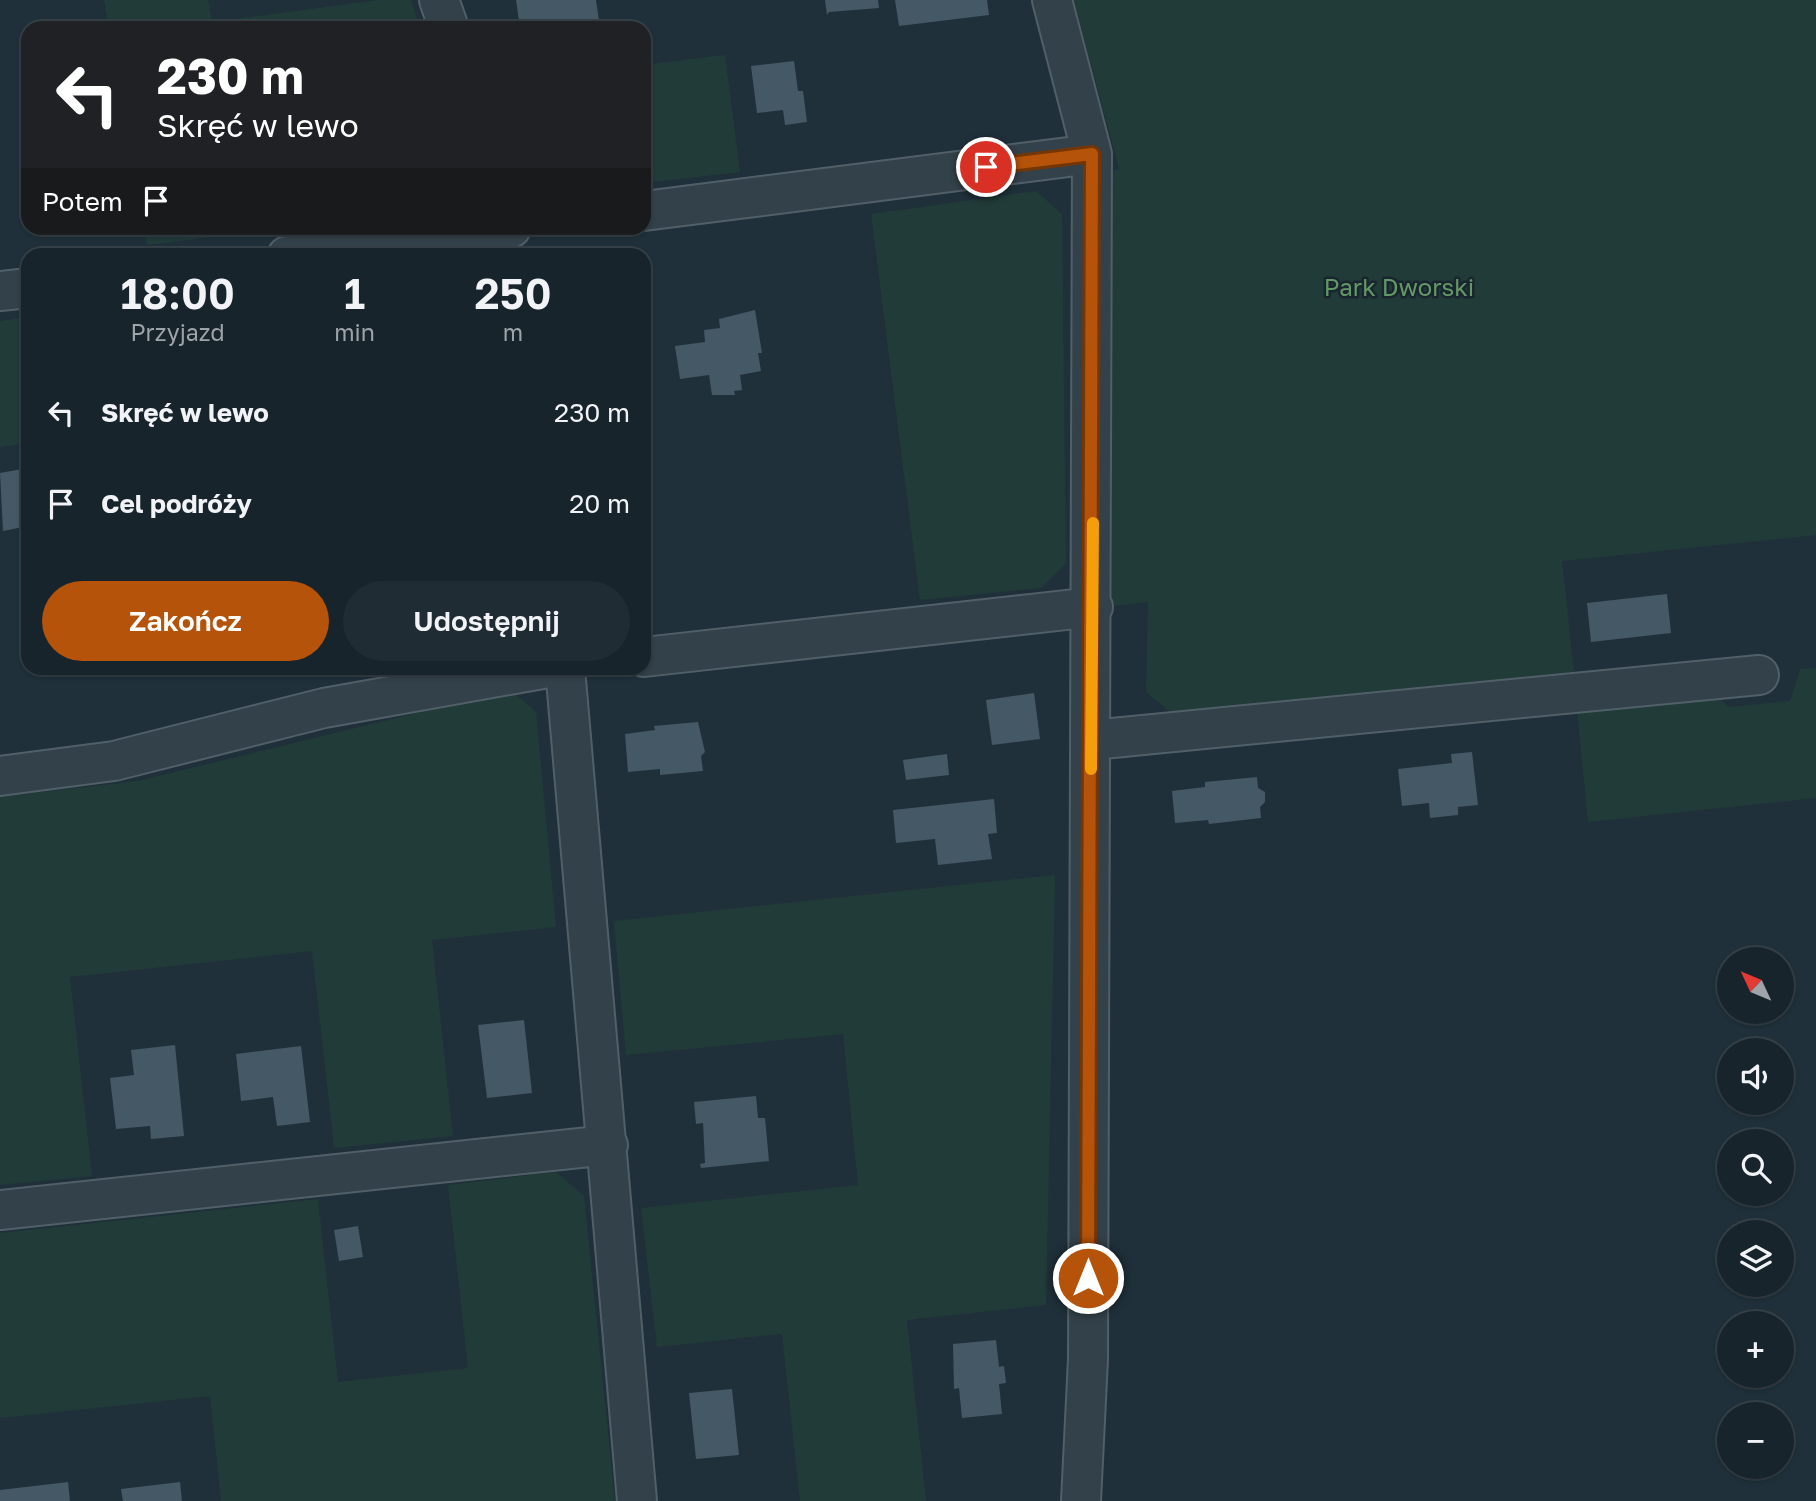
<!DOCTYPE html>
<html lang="pl">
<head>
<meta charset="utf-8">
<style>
  :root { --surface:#17242c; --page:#202c34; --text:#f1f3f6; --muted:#9ea4a9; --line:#364148; --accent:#b45309 }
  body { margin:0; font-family:"Golos Text",sans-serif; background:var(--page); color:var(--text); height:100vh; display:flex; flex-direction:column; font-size:26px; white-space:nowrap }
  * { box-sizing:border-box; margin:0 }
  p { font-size:23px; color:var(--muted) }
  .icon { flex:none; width:38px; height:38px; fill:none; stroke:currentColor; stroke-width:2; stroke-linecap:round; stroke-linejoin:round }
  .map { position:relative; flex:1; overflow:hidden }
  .details { position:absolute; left:21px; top:248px; width:630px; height:427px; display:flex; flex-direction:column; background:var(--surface); border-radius:21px; box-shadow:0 2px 5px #0004,0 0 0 2px var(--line) }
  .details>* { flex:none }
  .banner { position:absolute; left:21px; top:21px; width:630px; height:214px; border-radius:21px; box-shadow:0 2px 5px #0004,0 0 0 2px var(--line); background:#202124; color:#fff; overflow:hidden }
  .needle { width:46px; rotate:314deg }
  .controls { position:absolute; left:1717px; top:947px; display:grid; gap:14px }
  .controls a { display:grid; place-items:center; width:77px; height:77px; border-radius:50%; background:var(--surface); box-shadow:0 2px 5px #0004,0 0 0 2px var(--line); font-size:35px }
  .pin { position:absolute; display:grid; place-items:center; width:60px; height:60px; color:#fff; margin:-30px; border:4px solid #fff; border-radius:50%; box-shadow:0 2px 7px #0007 }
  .me { position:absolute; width:77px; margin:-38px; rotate:0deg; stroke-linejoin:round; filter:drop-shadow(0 0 5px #0008) }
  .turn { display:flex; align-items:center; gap:24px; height:147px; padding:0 21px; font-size:32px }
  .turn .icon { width:91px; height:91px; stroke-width:2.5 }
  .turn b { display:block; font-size:49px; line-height:60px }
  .then { display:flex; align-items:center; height:66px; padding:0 21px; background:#0003; gap:14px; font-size:26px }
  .eta { display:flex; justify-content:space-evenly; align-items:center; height:119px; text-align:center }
  .eta b { font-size:42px; font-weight:600; line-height:49px }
  .button { display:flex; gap:14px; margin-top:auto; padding:14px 21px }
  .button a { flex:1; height:80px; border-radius:42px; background:var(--accent); color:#fff; font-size:28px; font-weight:600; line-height:80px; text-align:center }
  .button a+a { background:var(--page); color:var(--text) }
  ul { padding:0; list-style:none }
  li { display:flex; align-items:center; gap:21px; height:91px; padding:0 21px }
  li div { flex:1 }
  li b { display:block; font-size:26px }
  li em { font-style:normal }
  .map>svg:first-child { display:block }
</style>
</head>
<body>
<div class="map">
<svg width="1816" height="1501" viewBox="0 0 1816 1501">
  <rect width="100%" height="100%" fill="#1f303a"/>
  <path fill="#213b39" d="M104 0H208L212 22 379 0H411L420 28H109Z
    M1074 0H1816V535L1562 561 1574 672 1171 713 1146 692 1148 602 1112 606 1108 172 1119 169Z
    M725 55 740 172 644 183V65Z
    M1036 191 1062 214 1066 563 1041 588 920 600 871 214Z
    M144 228H251L252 232 147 245Z
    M28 317V443L0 447V321Z
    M1816 668V798L1588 822 1577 710 1718 697 1729 707 1790 701 1800 669Z
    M511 690 536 712 556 927 432 940 453 1136 334 1148 312 951 70 977 92 1176 0 1185V797L138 781Z
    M1055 875 1046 1305 907 1320 926 1501H800L782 1334 657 1347 641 1208 858 1185 843 1034 626 1055 614 921Z
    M556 1172 584 1196 615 1501H221L210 1396 0 1418V1233L318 1199 338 1382 468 1368 448 1185Z"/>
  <path fill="#455865" d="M516 0H596L600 28H556L555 25 520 28Z
    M825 0H878L879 8 829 12 827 15Z
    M895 0H987L989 15 899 26Z
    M794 61 798 91H803L807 122 785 125 783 110 757 113 751 66Z
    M755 310 762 353H758L761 371 740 375 742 390 734 391 735 395H712L709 375 680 379 675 346 705 342 704 330 720 328 719 319Z
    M28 468V526L3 531 0 473Z
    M1667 594 1671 633 1591 642 1587 603Z
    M1034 693 1040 739 992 745 986 700Z
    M698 722 705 752 701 756 703 771 660 775V769L628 772 625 734 655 730 654 726Z
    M1472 752 1478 805 1458 807V815L1430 818 1429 803 1402 806 1398 769 1452 763 1451 754Z
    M947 754 949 775 906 780 903 760Z
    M1257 777 1258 788 1265 792V802L1260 807 1261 818 1209 824 1208 820 1175 823 1172 791 1205 787V782Z
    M994 799 997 833 988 834 992 859 938 865 935 839 896 843 893 810Z
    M524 1020 532 1093 487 1098 478 1025Z
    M175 1045 184 1136 151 1139 150 1126 116 1129 110 1078 134 1075 131 1050Z
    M301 1046 310 1122 277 1126 273 1097 241 1101 236 1054Z
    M756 1096 758 1118H765L769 1161 701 1168 700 1164 705 1163 703 1123 696 1124 694 1102Z
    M358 1226 363 1257 339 1261 334 1230Z
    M996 1340 999 1367 1004 1366 1006 1383 999 1384 1002 1414 962 1418 959 1388 954 1389 953 1344Z
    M732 1389 739 1455 696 1459 689 1393Z
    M68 1482 70 1501H0V1490Z
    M180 1482 182 1501H123L121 1489Z"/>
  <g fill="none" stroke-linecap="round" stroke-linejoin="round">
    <g stroke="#515f68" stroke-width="42">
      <path id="minor" d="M439 0 449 28
        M1052 0 1092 154 1088 1359 1081 1501
        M644 211 1092 154
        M287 256 511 228
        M0 291 28 288
        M644 657 1093 607
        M565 668 637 1501
        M1092 740 1759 675
        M0 776 114 761 324 708 548 668
        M0 1210 608 1145"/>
    </g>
    <use href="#minor" stroke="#33414a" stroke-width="38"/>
  </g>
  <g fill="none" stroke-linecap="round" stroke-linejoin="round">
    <g stroke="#753606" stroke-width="18">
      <path id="route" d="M986 167 1092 154 1088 1278"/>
    </g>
    <use href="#route" stroke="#b45309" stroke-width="12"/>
    <path stroke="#f59e0b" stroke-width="12" d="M1091 769 1093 523"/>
  </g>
  <g text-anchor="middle" stroke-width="5" stroke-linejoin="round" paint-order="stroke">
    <g font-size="24" fill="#649966" stroke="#19262f">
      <text x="1399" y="296">Park Dworski</text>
    </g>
  </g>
</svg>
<div class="controls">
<a><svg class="needle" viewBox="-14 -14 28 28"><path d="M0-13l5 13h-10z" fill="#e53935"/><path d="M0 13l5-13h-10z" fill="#9ea4a9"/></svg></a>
<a><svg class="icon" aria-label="sound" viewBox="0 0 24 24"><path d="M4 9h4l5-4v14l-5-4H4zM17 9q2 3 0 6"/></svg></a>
<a><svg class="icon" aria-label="search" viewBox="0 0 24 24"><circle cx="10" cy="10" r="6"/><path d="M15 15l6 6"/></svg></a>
<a><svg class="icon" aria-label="layers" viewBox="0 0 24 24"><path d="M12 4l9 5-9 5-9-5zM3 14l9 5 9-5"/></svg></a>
<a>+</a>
<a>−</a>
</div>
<div class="pin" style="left:986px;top:167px;background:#d93025"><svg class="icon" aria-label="arrive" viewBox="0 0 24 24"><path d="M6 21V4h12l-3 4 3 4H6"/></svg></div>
<svg class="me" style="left:1088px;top:1278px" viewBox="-20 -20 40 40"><circle r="17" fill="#b45309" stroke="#fff" stroke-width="3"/><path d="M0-11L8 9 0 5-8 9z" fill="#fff"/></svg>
<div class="banner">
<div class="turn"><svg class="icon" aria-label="left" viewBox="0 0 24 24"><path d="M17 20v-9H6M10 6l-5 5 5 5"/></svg><div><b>230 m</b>Skręć w lewo</div></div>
<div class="then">Potem<svg class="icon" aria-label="arrive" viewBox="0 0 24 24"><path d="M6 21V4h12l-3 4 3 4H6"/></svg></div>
</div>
<section class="details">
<div class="eta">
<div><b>18:00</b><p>Przyjazd</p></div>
<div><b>1</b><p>min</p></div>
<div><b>250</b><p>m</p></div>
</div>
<ul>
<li><svg class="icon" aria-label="left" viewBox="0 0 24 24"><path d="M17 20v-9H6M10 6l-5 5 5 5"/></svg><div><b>Skręć w lewo</b></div><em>230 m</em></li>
<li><svg class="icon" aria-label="arrive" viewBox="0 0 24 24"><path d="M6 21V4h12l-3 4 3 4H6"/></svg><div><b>Cel podróży</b></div><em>20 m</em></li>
</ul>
<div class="button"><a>Zakończ</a><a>Udostępnij</a></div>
</section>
</div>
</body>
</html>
